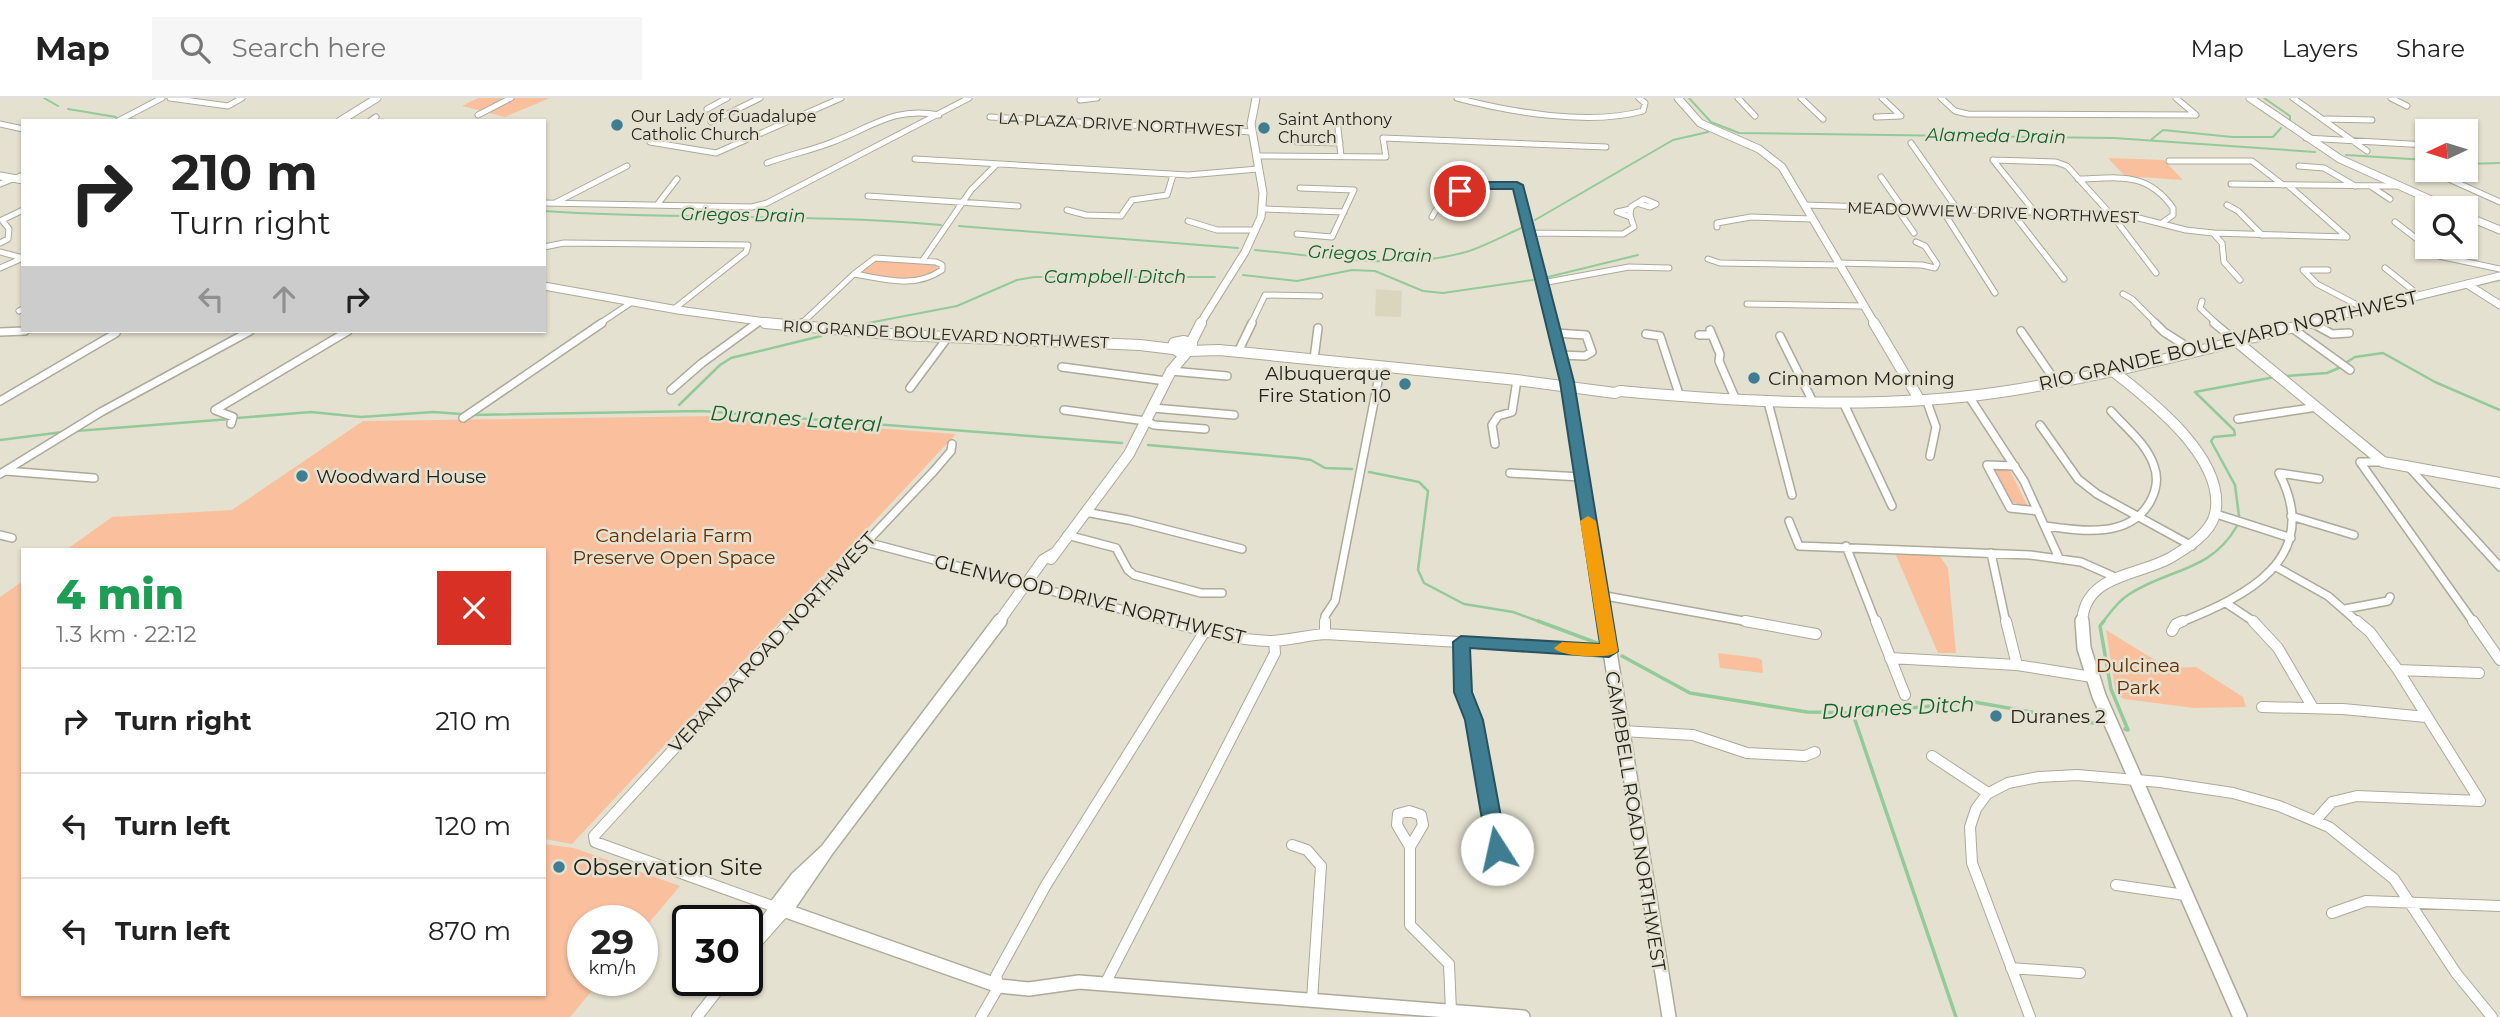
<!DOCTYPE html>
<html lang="en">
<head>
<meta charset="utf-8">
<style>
  :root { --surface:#fff; --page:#f6f6f6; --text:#222; --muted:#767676; --line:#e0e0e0 }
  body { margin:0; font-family:Montserrat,sans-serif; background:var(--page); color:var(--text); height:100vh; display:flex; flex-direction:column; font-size:26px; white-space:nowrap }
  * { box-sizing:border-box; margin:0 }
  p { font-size:23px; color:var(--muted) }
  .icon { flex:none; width:38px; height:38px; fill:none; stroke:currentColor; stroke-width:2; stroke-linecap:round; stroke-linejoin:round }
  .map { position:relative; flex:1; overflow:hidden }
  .drawer { position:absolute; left:21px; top:450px; width:525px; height:448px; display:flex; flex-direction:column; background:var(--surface); border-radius:0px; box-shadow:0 2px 5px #0004 }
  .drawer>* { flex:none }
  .top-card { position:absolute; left:21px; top:21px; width:525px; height:214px; border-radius:0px; box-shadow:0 2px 5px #0004; background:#fff; color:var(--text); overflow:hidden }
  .needle { width:46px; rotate:266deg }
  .controls { position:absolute; left:2415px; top:21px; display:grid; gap:14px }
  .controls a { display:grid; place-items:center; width:63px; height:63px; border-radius:0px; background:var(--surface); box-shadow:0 2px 5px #0004; font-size:35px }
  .speed { position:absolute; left:567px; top:807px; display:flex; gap:14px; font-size:35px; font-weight:700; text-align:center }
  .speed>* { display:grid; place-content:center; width:91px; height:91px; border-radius:50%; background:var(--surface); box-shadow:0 2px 5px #0004; line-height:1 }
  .speed small { font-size:18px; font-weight:400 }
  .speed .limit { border:4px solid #111; border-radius:10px; background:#fff; color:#111 }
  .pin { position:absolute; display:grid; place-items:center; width:60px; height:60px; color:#fff; margin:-30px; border:4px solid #fff; border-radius:50%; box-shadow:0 2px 7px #0007 }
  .me { position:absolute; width:77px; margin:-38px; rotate:350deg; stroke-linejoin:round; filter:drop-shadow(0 0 5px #0008) }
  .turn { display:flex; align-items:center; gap:24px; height:147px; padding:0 35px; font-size:32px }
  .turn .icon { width:91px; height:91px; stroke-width:2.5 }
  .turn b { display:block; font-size:49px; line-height:60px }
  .lanes { display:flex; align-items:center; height:66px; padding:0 35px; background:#0003; justify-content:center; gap:35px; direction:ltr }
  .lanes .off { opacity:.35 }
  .round { display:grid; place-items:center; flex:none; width:74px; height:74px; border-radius:0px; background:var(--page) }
  .headline { display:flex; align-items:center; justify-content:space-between; height:119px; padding:0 35px }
  h1 { font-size:42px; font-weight:800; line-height:52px; color:#1e9e55 }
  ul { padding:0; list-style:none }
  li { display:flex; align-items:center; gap:21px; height:105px; padding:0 35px; border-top:2px solid var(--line) }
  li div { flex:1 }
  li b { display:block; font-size:26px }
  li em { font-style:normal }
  header { display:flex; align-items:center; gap:42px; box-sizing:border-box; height:98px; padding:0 35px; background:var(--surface); border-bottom:2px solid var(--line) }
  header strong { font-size:33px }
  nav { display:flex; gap:38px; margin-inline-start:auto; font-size:24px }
  .search { width:490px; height:63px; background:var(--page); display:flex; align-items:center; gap:18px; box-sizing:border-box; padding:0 24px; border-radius:0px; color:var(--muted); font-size:26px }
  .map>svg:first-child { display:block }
</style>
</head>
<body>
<header>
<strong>Map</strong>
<div class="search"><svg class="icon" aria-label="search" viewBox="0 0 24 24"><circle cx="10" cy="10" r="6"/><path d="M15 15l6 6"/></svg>Search here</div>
<nav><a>Map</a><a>Layers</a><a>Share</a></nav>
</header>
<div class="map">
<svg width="2500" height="919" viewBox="0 0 2500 919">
  <rect width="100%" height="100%" fill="#e4e1d0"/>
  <path fill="#dad6be" d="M1376 191 1402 193 1401 219 1375 218Z"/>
  <path fill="#fac09e" d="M478 0H550L505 19 462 8Z
    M2108 60 2164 62 2183 82 2125 78Z
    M875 162 931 165 936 167 938 172C925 188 879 180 862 174Z
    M716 318 956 336 572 746 544 741V452H66L112 419 232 412 363 323Z
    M2000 370 2010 372 2028 409 2012 404 1996 374Z
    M1895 455 1939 457 1948 470 1956 555H1938Z
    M23 483V896H544V746L574 750 680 788 642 833V822H583V882H601L570 919H0V499Z
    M2106 532 2168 570 2196 569 2243 599 2246 609 2194 610 2124 601 2116 596Z
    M1718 555 1758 560 1762 562 1763 575 1720 570Z"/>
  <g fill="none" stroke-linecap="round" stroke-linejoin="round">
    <path stroke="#93ca9a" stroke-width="2" d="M44 0 58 8
      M1689 0 1711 24 1739 35 2114 40 2315 54
      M2264 0 2290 18V22
      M68 11 116 19
      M131 21 143 23
      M2152 41 2163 32 2232 39H2273L2281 30
      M2346 57 2427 62
      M2466 66 2500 65
      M544 113C676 122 809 115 941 127
      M1535 122 1673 42 1708 34
      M959 128 1238 150
      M1255 152C1324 158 1398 173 1466 154 1485 148 1503 138 1521 130
      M1243 177 1297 183 1352 172 1375 173 1423 193 1443 195 1533 182
      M1548 179 1638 157
      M863 226 957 208 1017 182 1034 179H1215"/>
    <path stroke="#93ca9a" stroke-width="2.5" d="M855 228 872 225
      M2344 266 2355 259 2383 255 2435 284 2500 312
      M2285 278 2327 275 2341 269
      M679 307 720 267 731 260 821 238
      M470 317 702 313 1122 345
      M237 320 311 314 361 319 433 314 461 316
      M76 333 230 321
      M0 342 63 334
      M1148 347 1297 360 1311 362 1325 370 1352 371
      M1369 374 1419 384 1428 393 1418 472 1424 485 1464 506 1513 514 1543 525
      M2239 418 2235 387 2211 343 2214 339 2235 337 2234 332 2195 294 2275 279
      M2102 525C2110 515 2117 504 2128 497 2168 470 2210 475 2237 428"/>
    <path stroke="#93ca9a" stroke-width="3.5" d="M1538 523 1597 545
      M2104 523 2100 528 2111 591 2128 632 2125 631
      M1622 558 1690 595 1807 614 1858 615 1974 604 2099 626
      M1855 622 1956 919"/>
    <g stroke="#acaa9a" stroke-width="7">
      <path id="street-far2" d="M170 0 228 8 242 0
        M1457 0C1510 14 1589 28 1643 13L1645 5 1639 0
        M1738 0 1755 18
        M1801 0 1823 21
        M1941 0 1955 13 1968 16 2196 17
        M2176 0 2196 17
        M2293 0 2367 53
        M2391 0 2407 8
        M1080 2 1097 0
        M707 11 727 0
        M478 17 511 0
        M990 19 1252 34
        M1876 19 1901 18 1882 0
        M1337 21 1341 58
        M2326 21 2372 22
        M118 23 162 0
        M370 23 376 19
        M711 24 760 0
        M0 26 23 31
        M2438 28 2447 33
        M2306 40 2427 47
        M650 44 716 55 841 0
        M1297 44 1340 45
        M1911 45 1957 111
        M2466 47 2472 48
        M1256 58 1386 59 1383 40 1606 49
        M915 61 1188 77 1258 71
        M1993 62 2056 64 2067 68 2115 121 2156 175
        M1993 62 2034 113
        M2169 63H2252L2283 87
        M767 65C788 57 809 53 830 45 871 30 893 8 939 17
        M2299 68 2324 70 2355 88
        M2429 72 2500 104
        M1881 79 1902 109
        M2078 81C2119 80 2147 73 2173 110V117L2162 125
        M0 86 23 77
        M2231 86 2399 88
        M2289 88 2347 139
        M2372 89 2390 101
        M868 98 1018 108
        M544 105 752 109 767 105 969 0
        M555 105 627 68
        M657 107 677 81
        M1804 107 2127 117 2186 132 2213 135 2347 139
        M2227 107 2238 113 2262 137
        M1896 109 1914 135
        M1941 110 1995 195
        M1263 111 1344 114
        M1067 112 1086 117 1121 118 1132 102 1167 97 1173 77
        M2011 113 2064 181
        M1432 119C1448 86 1485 88 1517 87L1552 226
        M1630 119 1617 114 1631 111
        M1188 123 1217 132H1256
        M2395 124 2439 158 2500 171
        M1717 129V125L1751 119 1812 121
        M1529 135 1623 136 1634 129 1630 117 1631 109 1644 101 1656 106 1650 109 1640 106
        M2213 135 2222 145 2224 164 2240 182
        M1297 136 1332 139 1354 92 1300 90
        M0 145 8 141 9 131 2 122 23 112
        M544 149 564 145 748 147 746 154 674 211
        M0 154 23 160
        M875 160 936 164 942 167V172C914 191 885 181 854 176Z
        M1708 161 1720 165 1840 167
        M923 162 971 92 996 67
        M1838 165 1922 167 1935 170 1937 166 1925 148 1916 144
        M0 170 23 160
        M2385 170 2420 198
        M2328 172H2303L2317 186 2365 211
        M1542 185 1629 169 1669 170
        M2123 196 2132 201 2157 226
        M2202 203 2200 210 2217 226
        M1747 206 1863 208
        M19 213 23 211
        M2312 225 2315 226
        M599 226 632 204
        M755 226 758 224
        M801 226 854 176
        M1251 226 1265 197 1320 198"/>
    </g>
    <g stroke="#acaa9a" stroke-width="10">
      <path id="street-far1" d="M1552 225 1567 284
        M2155 225 2164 234 2194 253
        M2214 225 2236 243
        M2312 225 2332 236 2349 235
        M799 228 802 225
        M2292 230 2350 272
        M1710 232 1720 256 1719 263 1736 302
        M2021 233 2056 284
        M0 234 25 233
        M1555 235 1586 237 1592 254 1585 258 1560 257
        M1646 236 1660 238 1680 299
        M1699 237H1712
        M1780 238 1813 304
        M1238 254 1252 225
        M1314 261 1318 230
        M1062 269 1166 283
        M1171 273 1227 278
        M910 290 948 239
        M671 292 702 265 757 225
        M1968 297 2024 383 2059 460
        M1926 301 1936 329 1930 358
        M0 303 116 235 112 233
        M1768 304 1792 397
        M1843 304 1892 408
        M1153 310 1234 317
        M1064 312 1146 323 1154 327 1205 331
        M463 320 602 225
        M2238 321 2317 309
        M231 326 233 319 215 312 348 233
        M2040 327 2078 381 2097 396 2192 448
        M1495 346 1492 327 1498 318 1512 314 1517 282
        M2383 364H2360L2474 525
        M2407 367 2500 469
        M2015 368 1987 367 2010 410 2038 413
        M6 373 94 380
        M1510 375 1581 379
        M0 376 101 314 250 233
        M1085 414 1129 422 1242 451
        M2216 416 2291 440
        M2291 418 2354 437
        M1789 423 1799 448 2030 457 2081 464 2115 479
        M2046 428C2081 433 2129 441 2150 404 2156 393 2159 381 2154 368 2147 346 2126 330 2111 313
        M0 437 12 440
        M1067 437 1116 450 1128 472 1134 477 1201 495H1222
        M866 444 1173 525
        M1846 448 1876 525
        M1991 455 2006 525
        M2278 470 2328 498 2359 525
        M1600 497 1755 525
        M2226 505 2256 525
        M2345 511 2388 503 2390 499
        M790 525 933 374 951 353 952 346
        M1325 525V518L1335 503 1381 268
        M2179 525C2245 499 2324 461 2279 375L2319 381"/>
    </g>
    <g stroke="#acaa9a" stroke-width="12">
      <path id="street" d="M1167 523C1201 532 1234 542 1270 543 1287 543 1307 537 1325 536L1610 553
        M1325 523V536
        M1745 523 1816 536
        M1876 523 1905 597
        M2006 523 2017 567
        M2253 523 2278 550 2313 610
        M2357 523 2370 534 2398 572 2480 703
        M2473 523 2500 562
        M2172 533 2176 526 2183 523
        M1461 544 1463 594 1474 622 1497 751
        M1890 560 2017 567 2092 579
        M2398 572 2479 575
        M2262 609 2343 611 2426 619
        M1622 633 1693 637 1747 655 1805 658 1815 654
        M1932 658 1988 695
        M1409 713 1421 717 1423 727 1410 749 1397 727 1398 716Z
        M2316 722 2332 704 2357 698 2480 703
        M1292 747 1307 752 1321 768 1312 902
        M1410 749V827L1449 866 1451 913
        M2116 787 2185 797
        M2332 815 2366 803 2500 808
        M747 850 775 809 595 744 594 738 791 523
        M747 856 786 812
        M2011 870 2080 875
        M1105 886 1275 555 1274 543
        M697 919 726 882
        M981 919 999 888 996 878 1046 787 1205 533
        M2030 919 1972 765 1970 729 1976 711 1987 696 2008 685 2039 679 2077 677 2160 684 2233 695 2279 708 2329 729 2394 781 2456 875 2492 919"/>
    </g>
    <g stroke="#acaa9a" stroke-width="9">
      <path id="secondary-far2" d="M1678 0 1700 25 1759 51 1782 69 1875 226
        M2250 0 2340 61 2449 110
        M340 23 377 0
        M0 78 23 82
        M2466 118 2500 132
        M2467 186 2500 207
        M544 188 678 212 781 226
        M1200 226 1245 154 1261 119 1263 95 1251 26 1256 0
        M2304 226 2500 178"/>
    </g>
    <g stroke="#acaa9a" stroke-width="12">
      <path id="secondary-far1" d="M765 225 901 237 1140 247 1173 251
        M1874 225 1919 301
        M1184 243 1192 245 1191 252 1179 254 1172 250 1174 245Z
        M2236 243 2383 364 2500 385
        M1191 245 1201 225
        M1189 253 1219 252 1517 282 1615 295 1620 293C1743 304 1879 312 2001 294 2106 278 2209 250 2311 225
        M1567 284 1606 525
        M1051 461 1129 356 1171 273 1188 253
        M998 525 1043 462 1053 456
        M2082 525C2084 476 2138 478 2170 460 2187 450 2210 436 2215 416 2227 361 2150 302 2113 273"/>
    </g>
    <g stroke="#acaa9a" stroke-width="16">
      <path id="secondary" d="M1605 523 1669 919
        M2082 523 2084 550 2099 598 2240 919
        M827 752 797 780 775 809 999 888 1029 891 1079 884 1523 919
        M786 812 827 752 1000 523"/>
    </g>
    <use href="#street-far2" stroke="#fff" stroke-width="5"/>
    <use href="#street-far1" stroke="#fff" stroke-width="7"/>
    <use href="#street" stroke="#fff" stroke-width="10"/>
    <use href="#secondary-far2" stroke="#fff" stroke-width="7"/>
    <use href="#secondary-far1" stroke="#fff" stroke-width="10"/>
    <use href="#secondary" stroke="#fff" stroke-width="13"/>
  </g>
  <path fill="#3f7e92" stroke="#29525f" stroke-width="2" d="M1489 84H1517L1523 87 1574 284 1618 553 1609 559 1470 550 1472 594 1483 622 1507 751 1504 757 1497 759 1490 757 1487 751 1465 622 1454 594 1453 544 1461 538 1600 546 1560 284 1513 91H1489L1460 97 1454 93Z"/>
  <path fill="#f59e0b" d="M1588 418 1596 423 1618 553C1611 562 1561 559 1554 550L1562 544 1600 546 1580 423Z"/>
  <g fill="#3f7e92" stroke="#e4e1d0" stroke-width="2.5">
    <circle cx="617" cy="27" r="7"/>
    <circle cx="1264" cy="30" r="7"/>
    <circle cx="1754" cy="280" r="7"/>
    <circle cx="1405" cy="286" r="7"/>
    <circle cx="302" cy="378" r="7"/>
    <circle cx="1996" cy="618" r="7"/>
    <circle cx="559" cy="769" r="7"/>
  </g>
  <g text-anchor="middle" stroke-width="5" stroke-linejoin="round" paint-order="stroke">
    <g font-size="16" fill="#23221c" stroke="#e4e1d0" text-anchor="start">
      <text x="631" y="24">Our Lady of Guadalupe<tspan x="631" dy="18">Catholic Church</tspan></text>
      <text x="1278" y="27">Saint Anthony<tspan x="1278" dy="18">Church</tspan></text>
    </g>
    <g font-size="16" fill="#23221c" stroke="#e4e1d0">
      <text transform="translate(1121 26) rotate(3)" y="6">LA PLAZA DRIVE NORTHWEST</text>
      <text transform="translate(1993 114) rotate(2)" y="6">MEADOWVIEW DRIVE NORTHWEST</text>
      <text transform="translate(946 236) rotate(3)" y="6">RIO GRANDE BOULEVARD NORTHWEST</text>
    </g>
    <g font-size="18" font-style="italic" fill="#0e6329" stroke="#e4e1d0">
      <text transform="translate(1996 38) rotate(1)" y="6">Alameda Drain</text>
      <text transform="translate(743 117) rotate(1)" y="6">Griegos Drain</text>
      <text transform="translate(1370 156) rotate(2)" y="6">Griegos Drain</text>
      <text x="1115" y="185">Campbell Ditch</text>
    </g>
    <g font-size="19" fill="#23221c" stroke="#e4e1d0">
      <text transform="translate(2228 242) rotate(-13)" y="7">RIO GRANDE BOULEVARD NORTHWEST</text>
      <text transform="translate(1090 501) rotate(14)" y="7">GLENWOOD DRIVE NORTHWEST</text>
      <text transform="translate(772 544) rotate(-47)" y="7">VERANDA ROAD NORTHWEST</text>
      <text transform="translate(1636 723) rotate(81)" y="7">CAMPBELL ROAD NORTHWEST</text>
    </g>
    <g font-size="19" fill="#23221c" stroke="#e4e1d0" text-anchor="start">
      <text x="1391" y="282" text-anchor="end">Albuquerque<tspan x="1391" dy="22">Fire Station 10</tspan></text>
      <text x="1768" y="287">Cinnamon Morning</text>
      <text x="316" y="385">Woodward House</text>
      <text x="2010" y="625">Duranes 2</text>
    </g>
    <g font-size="19" fill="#632c00" stroke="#e4e1d0">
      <text x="674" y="444">Candelaria Farm<tspan x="674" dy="22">Preserve Open Space</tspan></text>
      <text x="2138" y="574">Dulcinea<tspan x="2138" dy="22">Park</tspan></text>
    </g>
    <g font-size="21" font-style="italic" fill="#0e6329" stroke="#e4e1d0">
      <text transform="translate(796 321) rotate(4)" y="7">Duranes Lateral</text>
      <text transform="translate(1898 610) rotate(-3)" y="7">Duranes Ditch</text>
    </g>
    <g font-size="23" fill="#23221c" stroke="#e4e1d0" text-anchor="start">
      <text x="573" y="777">Observation Site</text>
    </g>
  </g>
</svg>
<div class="controls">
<a><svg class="needle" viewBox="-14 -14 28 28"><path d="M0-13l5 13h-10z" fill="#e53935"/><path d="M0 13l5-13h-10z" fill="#767676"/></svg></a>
<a><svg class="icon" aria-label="search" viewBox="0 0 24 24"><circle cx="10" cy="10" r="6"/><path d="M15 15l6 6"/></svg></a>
</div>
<div class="speed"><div>29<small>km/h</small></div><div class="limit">30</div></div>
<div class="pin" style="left:1460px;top:93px;background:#d93025"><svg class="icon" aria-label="arrive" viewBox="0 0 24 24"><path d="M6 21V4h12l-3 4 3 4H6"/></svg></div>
<svg class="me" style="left:1497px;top:751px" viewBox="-20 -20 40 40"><circle r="19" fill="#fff"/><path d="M0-13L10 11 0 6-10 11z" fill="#3f7e92"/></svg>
<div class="top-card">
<div class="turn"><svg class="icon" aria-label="right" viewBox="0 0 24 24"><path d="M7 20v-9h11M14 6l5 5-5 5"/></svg><div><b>210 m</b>Turn right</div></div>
<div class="lanes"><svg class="icon off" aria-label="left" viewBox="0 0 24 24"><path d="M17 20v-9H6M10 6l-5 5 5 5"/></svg><svg class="icon off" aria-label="ahead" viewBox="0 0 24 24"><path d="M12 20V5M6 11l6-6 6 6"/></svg><svg class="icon" aria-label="right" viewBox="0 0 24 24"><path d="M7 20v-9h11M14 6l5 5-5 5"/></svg></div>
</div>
<section class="drawer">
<div class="headline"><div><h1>4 min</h1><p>1.3 km · 22:12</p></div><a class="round" style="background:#d93025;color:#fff"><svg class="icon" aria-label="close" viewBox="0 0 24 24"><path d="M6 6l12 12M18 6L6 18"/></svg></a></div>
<ul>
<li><svg class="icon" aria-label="right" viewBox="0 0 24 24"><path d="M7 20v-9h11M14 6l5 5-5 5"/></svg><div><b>Turn right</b></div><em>210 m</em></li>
<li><svg class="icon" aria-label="left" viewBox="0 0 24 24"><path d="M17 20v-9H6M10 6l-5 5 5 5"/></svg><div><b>Turn left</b></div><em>120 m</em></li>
<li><svg class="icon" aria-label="left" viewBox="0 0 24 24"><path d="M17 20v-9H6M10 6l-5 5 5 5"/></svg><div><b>Turn left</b></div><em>870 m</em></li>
</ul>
</section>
</div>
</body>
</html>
